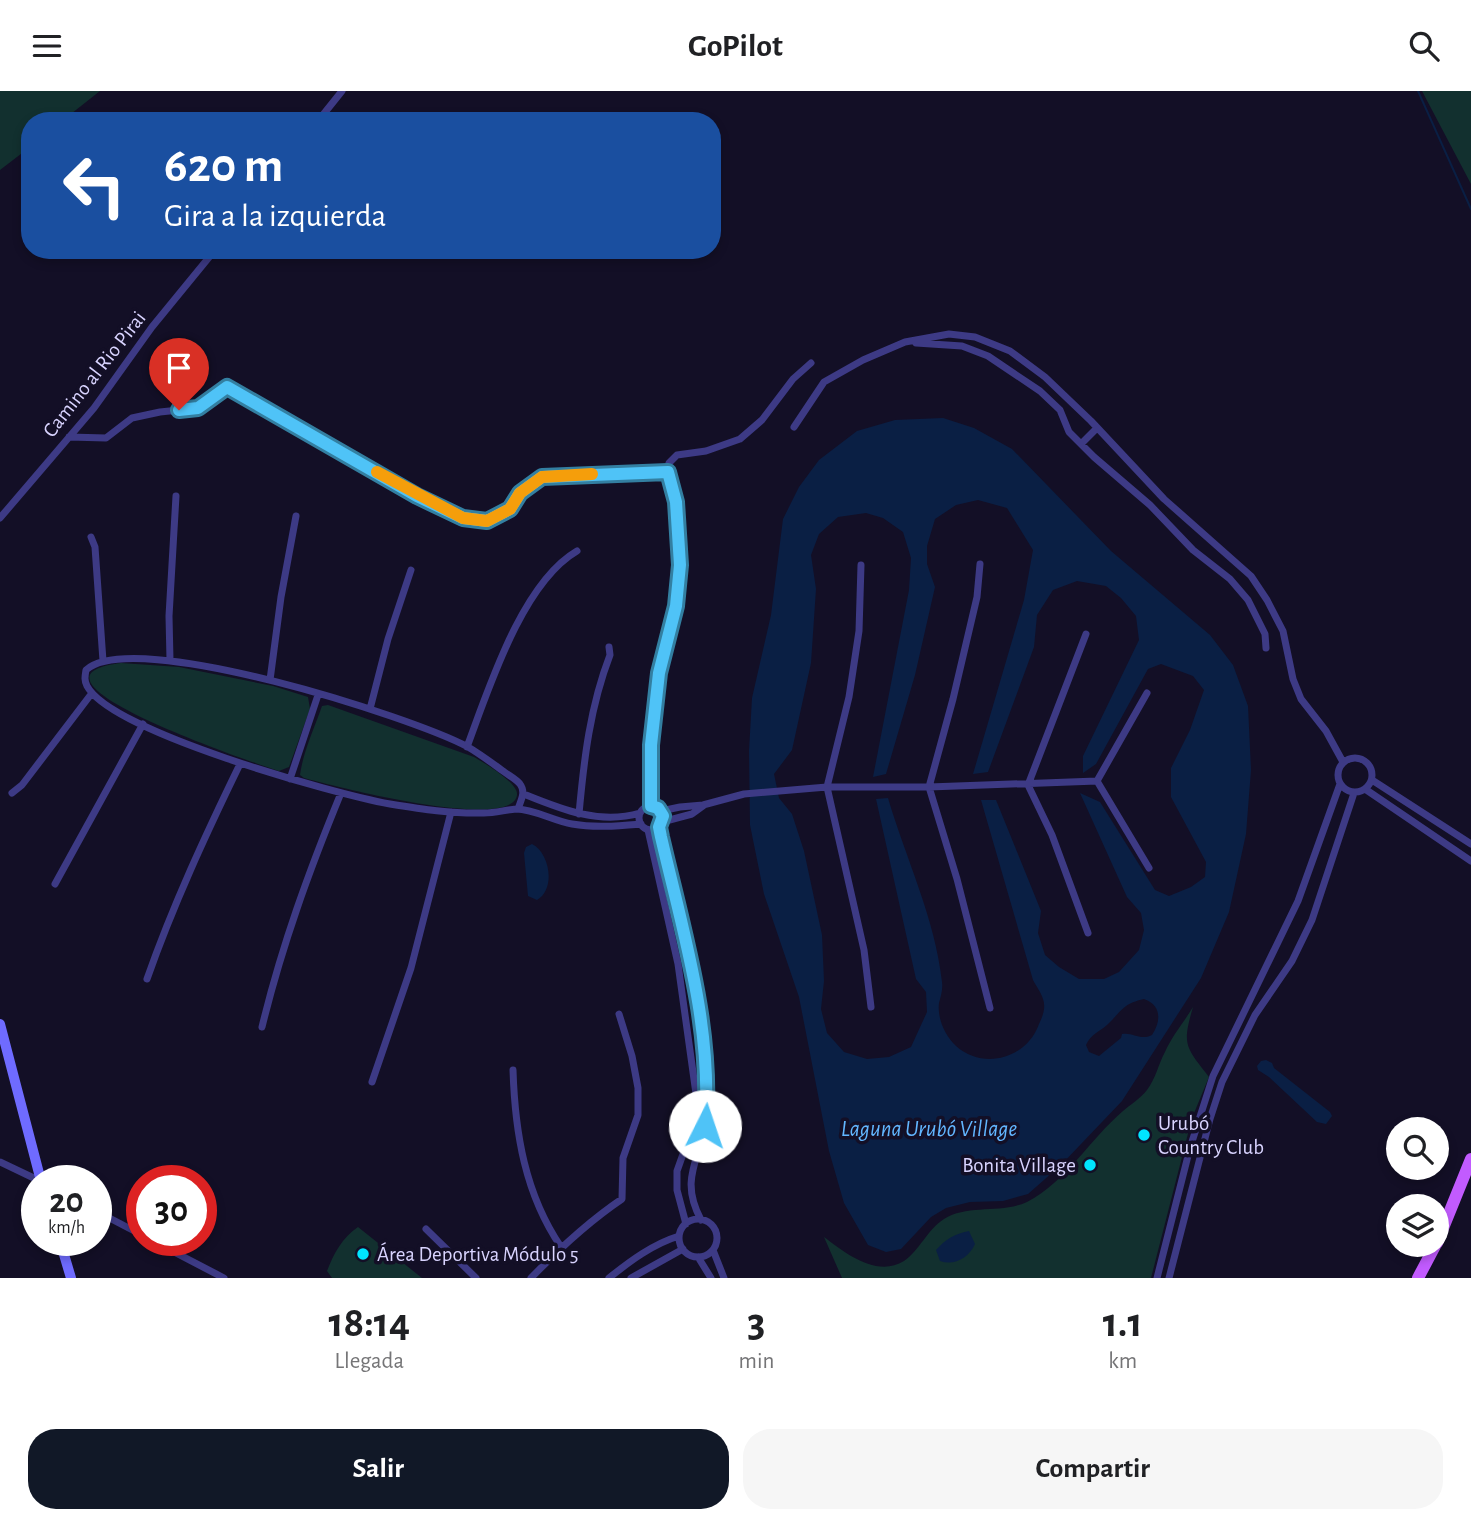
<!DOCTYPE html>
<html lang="es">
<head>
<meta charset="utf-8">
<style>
  :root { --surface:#fff; --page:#f6f6f6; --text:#202124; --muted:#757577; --accent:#111827 }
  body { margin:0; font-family:"Alegreya Sans",sans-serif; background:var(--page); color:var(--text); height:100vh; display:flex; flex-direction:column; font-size:26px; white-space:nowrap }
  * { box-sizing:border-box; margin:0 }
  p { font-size:23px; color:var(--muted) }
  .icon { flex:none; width:38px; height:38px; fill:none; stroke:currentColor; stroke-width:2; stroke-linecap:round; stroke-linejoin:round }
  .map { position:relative; height:1187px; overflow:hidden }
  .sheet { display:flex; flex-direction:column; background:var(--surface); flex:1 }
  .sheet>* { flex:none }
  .guide { position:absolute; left:21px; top:21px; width:700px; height:147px; border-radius:28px; box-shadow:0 4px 10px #0003; background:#1a4fa0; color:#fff; overflow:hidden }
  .tools { position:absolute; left:1386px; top:1026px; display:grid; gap:14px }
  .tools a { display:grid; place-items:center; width:63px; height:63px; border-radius:50%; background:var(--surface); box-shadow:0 4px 10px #0003; font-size:35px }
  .speed { position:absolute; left:21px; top:1074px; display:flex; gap:14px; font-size:35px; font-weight:700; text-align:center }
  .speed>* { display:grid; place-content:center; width:91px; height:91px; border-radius:50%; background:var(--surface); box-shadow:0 4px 10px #0003; line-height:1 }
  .speed small { font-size:18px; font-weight:400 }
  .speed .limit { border:10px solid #d22; background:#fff; color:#111 }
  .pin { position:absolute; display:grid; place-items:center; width:60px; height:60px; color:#fff; margin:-72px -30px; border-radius:50% 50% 50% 0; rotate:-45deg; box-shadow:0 0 7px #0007 }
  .pin .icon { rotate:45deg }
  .me { position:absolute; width:77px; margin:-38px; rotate:4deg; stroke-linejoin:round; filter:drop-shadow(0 0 5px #0008) }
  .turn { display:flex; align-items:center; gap:24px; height:147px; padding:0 28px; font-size:32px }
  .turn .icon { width:91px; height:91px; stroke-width:2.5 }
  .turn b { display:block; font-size:49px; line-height:60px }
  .eta { display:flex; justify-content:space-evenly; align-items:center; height:119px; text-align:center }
  .eta b { font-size:42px; font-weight:700; line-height:49px }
  .cta { display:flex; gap:14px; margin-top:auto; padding:14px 28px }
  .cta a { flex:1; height:80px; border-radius:28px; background:var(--accent); color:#fff; font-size:28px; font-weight:700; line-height:80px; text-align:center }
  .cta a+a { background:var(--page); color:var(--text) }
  header { display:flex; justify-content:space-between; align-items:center; height:91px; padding:0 28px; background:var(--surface); font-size:32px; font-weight:700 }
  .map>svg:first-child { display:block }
</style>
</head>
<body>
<header><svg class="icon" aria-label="menu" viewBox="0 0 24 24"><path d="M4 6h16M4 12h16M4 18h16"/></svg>GoPilot<svg class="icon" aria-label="search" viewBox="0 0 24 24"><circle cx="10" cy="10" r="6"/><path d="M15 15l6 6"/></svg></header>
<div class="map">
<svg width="1471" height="1187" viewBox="0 0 1471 1187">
  <rect width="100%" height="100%" fill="#130f26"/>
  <path fill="#12302f" d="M0 0H100L62 30H30V56L0 79Z
    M1422 0H1471V93Z
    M121 572 179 576 273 595 308 606 310 618 289 676 279 680C264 675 0 587 121 572Z
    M328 614 474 666C484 672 519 692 517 704 512 742 330 694 304 687L300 684C303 661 314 638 322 615Z
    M1193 916C1182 954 1185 955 1209 986L1192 1027 1151 1187H842L824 1146C845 1162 877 1187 904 1170 919 1160 927 1139 944 1128 968 1113 1001 1123 1027 1111 1066 1091 1090 1048 1123 1020 1131 1013 1140 1008 1147 999 1156 987 1158 974 1165 961 1172 945 1184 931 1193 916Z
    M358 1136 422 1187H332L327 1180C334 1162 342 1147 358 1136Z"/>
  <path fill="#0a1f44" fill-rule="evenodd" d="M943 327 974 337 1012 358 1111 460 1210 544 1233 574 1248 615 1251 679 1246 743 1229 821 1201 887 1122 1010 1061 1074 1028 1103 1003 1110 970 1111 946 1117 931 1126 901 1158 886 1161 868 1154 844 1112 829 1060 799 906 764 803 750 734 749 660 752 607 771 524 783 428 799 396 819 369 857 340 895 329ZM978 409 1007 417 1033 459 1024 509 973 683 988 681 1034 556 1037 524 1053 499 1077 490 1106 495 1121 507 1136 525 1139 549 1083 665V682L1096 673 1148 578 1161 573 1193 585 1204 599 1190 639 1171 677V706L1206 771 1205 786 1191 796 1169 805 1155 799 1100 711 1080 702 1127 806 1141 822 1144 839 1139 859 1119 881 1104 888H1079L1059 876 1045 864 1038 842 1041 820 996 709H981L1033 889C1036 895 1041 901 1043 908 1046 916 1043 925 1039 933 1027 967 984 980 956 955 945 945 937 927 939 912 941 905 943 898 942 891 935 827 906 768 888 707L876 708 916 888 926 901 927 921 911 956 889 966 867 968 844 961 827 942 821 918 824 890 822 844 804 760 792 723 779 707 774 683 792 659 811 572 816 498 811 464 819 443 838 426 866 422 883 427 903 441 911 467 909 499 873 686 886 683 915 584 935 496 927 473V455L935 428 956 414ZM1144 908C1162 914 1161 931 1152 944 1140 950 1133 941 1122 943L1121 947 1099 965 1089 961 1086 954C1091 943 1099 941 1107 934 1122 920 1122 913 1144 908Z
    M532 753C550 762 556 798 537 809L528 805 524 762 526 756Z
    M1266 969 1272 972 1274 977 1330 1021 1332 1025 1326 1033 1317 1031 1269 986 1258 979 1257 975 1261 970Z
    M969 1140 975 1153C969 1167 954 1175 940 1170L936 1159C946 1148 954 1143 969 1140Z"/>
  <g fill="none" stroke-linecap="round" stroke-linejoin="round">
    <path stroke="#0a1f44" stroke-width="2" d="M1418 0 1471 118"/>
    <path stroke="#3d3a85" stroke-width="7" d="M318 30 342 0
      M916 252 962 255 988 265 1040 300 1060 319 1069 341 1094 366 1150 414 1193 459 1230 488 1248 509 1265 543 1266 557
      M794 336 824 291 863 269 905 251 949 243 975 246 1010 260 1045 286 1091 330 1164 408 1251 485 1267 509 1283 540 1293 588 1301 608 1326 640 1343 671
      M69 346 106 347 132 327 160 321 198 317 227 296 417 405 463 427 487 430 510 418 520 402 542 386 668 381
      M1081 353 1097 337
      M0 427 94 317 152 236 215 159
      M91 446 95 456 103 570
      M980 473 977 506 953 608 929 696 957 788 990 917
      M861 474 859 540 849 606 827 696 864 859 871 916
      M1086 543 1028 694 1052 744 1088 842
      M170 569 169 525 176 405
      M270 589 281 506 296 425
      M1147 602 1097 690 1149 777
      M370 618 388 548 411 479
      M467 656C489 597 522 492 577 460
      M1338 684a17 17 0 1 1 34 0a17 17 0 1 1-34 0Z
      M290 688 318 604
      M1372 689 1471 753
      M1365 698 1471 770
      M12 702 22 694 92 602
      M524 703C561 718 599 734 640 722
      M639 727a12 12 0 1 1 24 0a12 12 0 1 1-24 0Z
      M651 715V654L659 582 676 515 680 474 676 411 668 381 669 372 677 364 706 360 740 348 762 329 793 288 811 272
      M518 718C521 709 526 701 520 693 516 688 508 684 503 680 492 672 480 663 468 656 412 626 133 536 86 579 85 585 84 589 87 595 111 641 335 703 390 713 421 718 452 723 484 722 495 722 505 719 516 718 534 718 554 730 572 733 595 737 617 735 641 733
      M661 720 680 716 703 714 744 703 827 696H929L1097 690
      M579 723C584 668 590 616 610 564L609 556
      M662 731 692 723 703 715
      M659 736C676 823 706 909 708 999 708 1011 707 1025 705 1037 696 1074 681 1091 701 1129
      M648 739 678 873 697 1010 693 1035 677 1080V1099L686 1133
      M55 793 143 633
      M147 888C173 814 206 743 240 673
      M262 936C282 854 309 780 341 702
      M513 979C515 1042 525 1103 561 1156
      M372 991 411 877 451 721
      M0 1071 40 1090
      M96 1120 142 1144
      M679 1147a19 19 0 1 1 38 0a19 19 0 1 1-38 0Z
      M426 1138 476 1187
      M153 1150 224 1187
      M713 1159 724 1187
      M698 1166 711 1187
      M531 1187C560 1157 588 1131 622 1108L623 1067 638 1024V997L632 965 619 923
      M609 1187C630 1170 653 1153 679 1145
      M631 1187 683 1158
      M1157 1187 1190 1057 1213 985 1298 810 1340 693
      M1169 1187 1210 1028 1222 991 1255 924 1292 870 1312 829 1354 702"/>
    <path stroke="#6f6bff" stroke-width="10" d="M0 933 41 1090
      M60 1150 71 1187"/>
    <path stroke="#c25bff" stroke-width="12" d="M1437 1152 1471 1068
      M1418 1187 1436 1153"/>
  </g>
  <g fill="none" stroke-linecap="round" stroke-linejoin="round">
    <g stroke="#337fa1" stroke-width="18">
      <path id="route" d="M179 319 198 317 227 296 417 405 463 427 487 430 510 418 520 402 542 386 668 381 676 411 680 474 676 515 659 582 651 654V715L658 717 663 725 659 736 661 746C683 841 713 937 705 1035"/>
    </g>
    <use href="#route" stroke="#4fc3f7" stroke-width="12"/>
    <path stroke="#f59e0b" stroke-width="12" d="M377 381 463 427 487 430 510 418 520 402 542 386 592 383"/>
  </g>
  <g fill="#00e5ff" stroke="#130f26" stroke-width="2.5">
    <circle cx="1144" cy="1044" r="7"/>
    <circle cx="1090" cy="1074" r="7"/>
    <circle cx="363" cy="1163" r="7"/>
  </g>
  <g text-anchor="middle" stroke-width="7" stroke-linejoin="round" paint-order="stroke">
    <g font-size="21" fill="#d9d4ff" stroke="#130f26">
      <text transform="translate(94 283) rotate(-52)" y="7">Camino al Rio Pirai</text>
    </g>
    <g font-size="21" fill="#d9d4ff" stroke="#130f26" text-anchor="start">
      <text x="1158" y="1039">Urubó<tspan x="1158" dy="24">Country Club</tspan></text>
      <text x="1076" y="1081" text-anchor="end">Bonita Village</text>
      <text x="377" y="1170">Área Deportiva Módulo 5</text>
    </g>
    <g font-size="23" font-style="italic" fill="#62b6ff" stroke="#130f26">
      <text x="929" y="1045">Laguna Urubó Village</text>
    </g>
  </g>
</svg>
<div class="tools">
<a><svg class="icon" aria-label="search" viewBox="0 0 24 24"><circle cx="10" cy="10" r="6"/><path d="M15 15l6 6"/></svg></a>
<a><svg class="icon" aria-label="layers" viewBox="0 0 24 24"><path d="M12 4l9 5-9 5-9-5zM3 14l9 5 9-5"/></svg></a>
</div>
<div class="speed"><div>20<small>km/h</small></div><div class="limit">30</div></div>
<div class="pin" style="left:179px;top:319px;background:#d93025"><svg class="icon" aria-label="arrive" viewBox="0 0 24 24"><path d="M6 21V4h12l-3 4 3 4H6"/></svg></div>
<svg class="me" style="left:705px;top:1035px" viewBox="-20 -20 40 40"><circle r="19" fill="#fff"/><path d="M0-13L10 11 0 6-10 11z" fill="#4fc3f7"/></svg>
<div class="guide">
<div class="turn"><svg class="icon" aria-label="left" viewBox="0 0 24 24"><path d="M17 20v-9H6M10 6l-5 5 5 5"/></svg><div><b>620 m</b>Gira a la izquierda</div></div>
</div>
</div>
<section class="sheet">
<div class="eta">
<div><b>18:14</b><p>Llegada</p></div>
<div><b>3</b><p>min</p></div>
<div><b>1.1</b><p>km</p></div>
</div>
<div class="cta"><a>Salir</a><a>Compartir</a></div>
</section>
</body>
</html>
